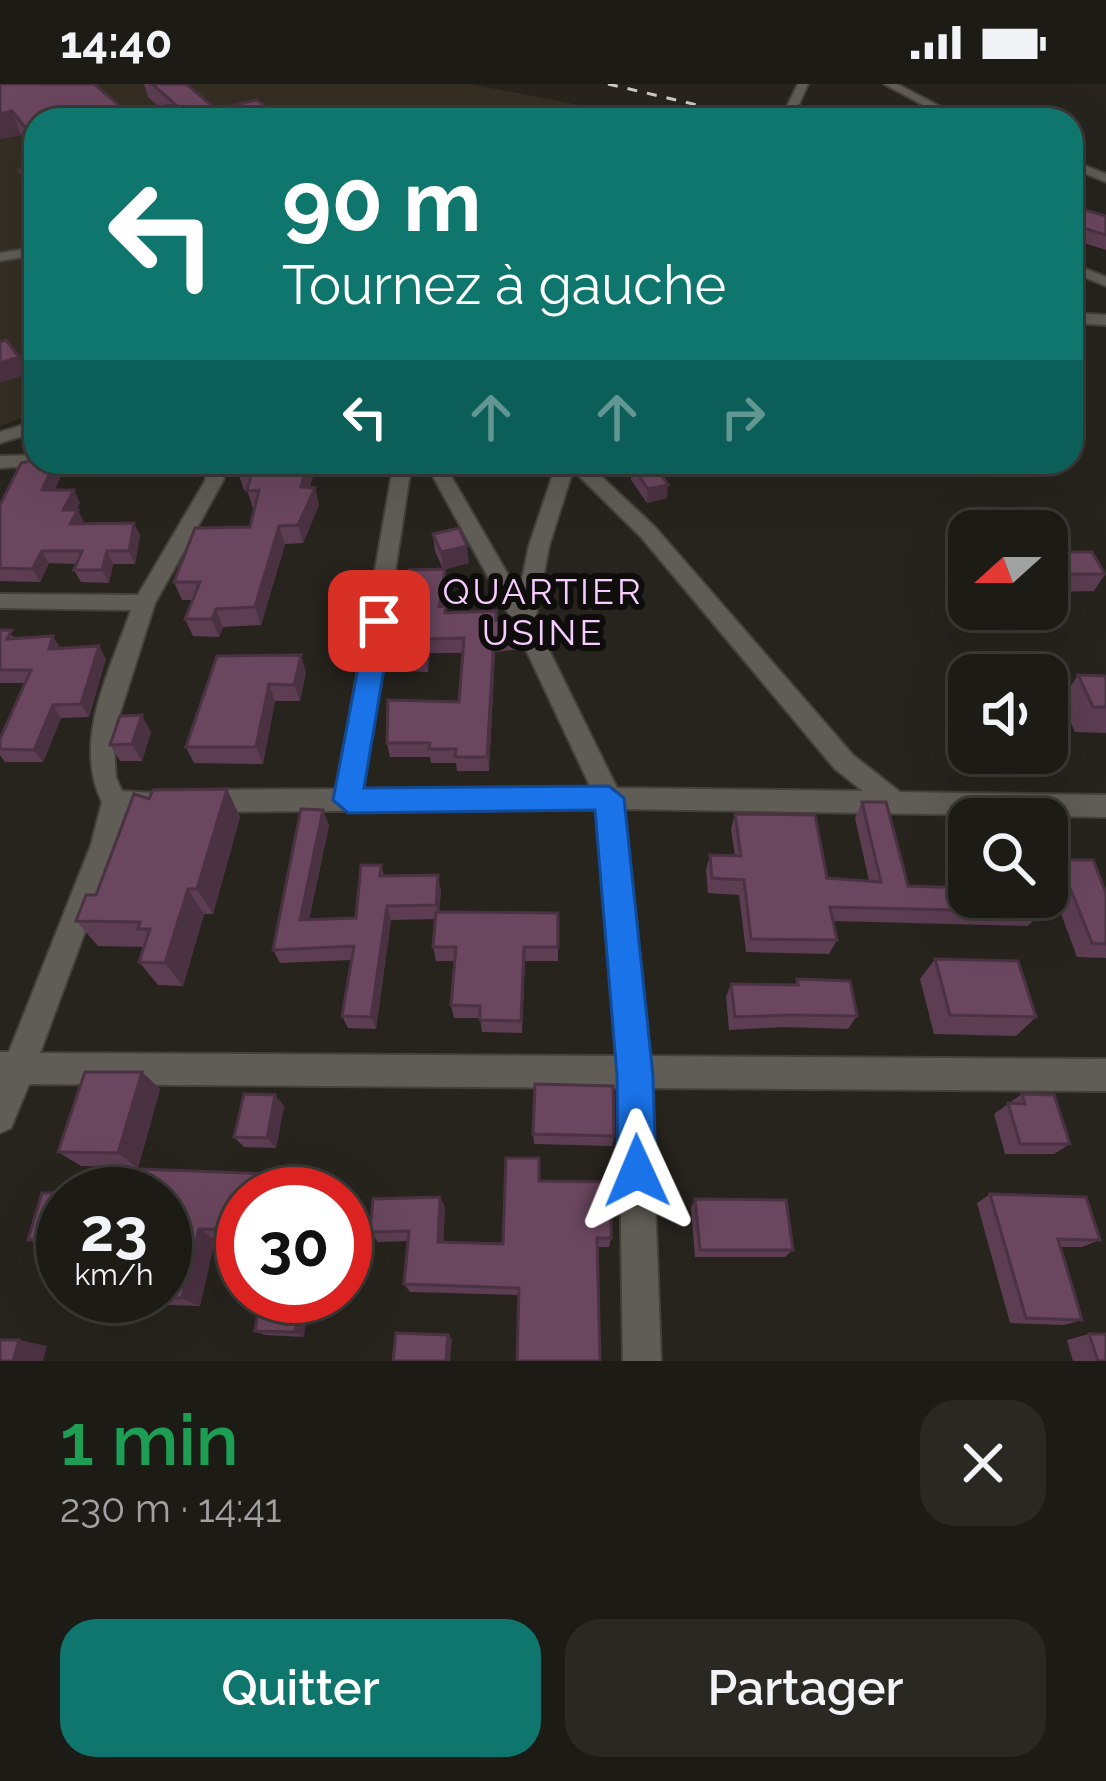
<!DOCTYPE html>
<html lang="fr">
<head>
<meta charset="utf-8">
<style>
  :root { --surface:#1d1b16; --page:#2a2823; --text:#f1f3f6; --muted:#a0a1a1; --line:#3b3935; --accent:#0f766e }
  body { margin:0; font-family:Raleway,sans-serif; background:var(--page); color:var(--text); height:100vh; display:flex; flex-direction:column; font-size:45px; white-space:nowrap }
  * { box-sizing:border-box; margin:0 }
  p { font-size:39px; color:var(--muted) }
  .icon { flex:none; width:66px; height:66px; fill:none; stroke:currentColor; stroke-width:2; stroke-linecap:round; stroke-linejoin:round }
  .map { position:relative; height:1277px; overflow:hidden }
  .details { display:flex; flex-direction:column; background:var(--surface); flex:1 }
  .details>* { flex:none }
  .top-card { position:absolute; left:24px; top:24px; width:1059px; height:366px; border-radius:36px; box-shadow:0 12px 48px #0002,0 0 0 3px var(--line); background:#0f766e; color:#fff; overflow:hidden }
  .needle { width:78px; rotate:249deg }
  .fabs { position:absolute; left:948px; top:426px; display:grid; gap:24px }
  .fabs a { display:grid; place-items:center; width:120px; height:120px; border-radius:24px; background:var(--surface); box-shadow:0 12px 48px #0002,0 0 0 3px var(--line); font-size:60px }
  .speed { position:absolute; left:36px; top:1083px; display:flex; gap:24px; font-size:60px; font-weight:700; text-align:center }
  .speed>* { display:grid; place-content:center; width:156px; height:156px; border-radius:50%; background:var(--surface); box-shadow:0 12px 48px #0002,0 0 0 3px var(--line); line-height:1 }
  .speed small { font-size:30px; font-weight:400 }
  .speed .limit { border:18px solid #d22; background:#fff; color:#111 }
  .pin { position:absolute; display:grid; place-items:center; width:102px; height:102px; color:#fff; margin:-51px; border-radius:24px; box-shadow:0 6px 18px #0006 }
  .me { position:absolute; width:132px; margin:-66px; rotate:359deg; stroke-linejoin:round; filter:drop-shadow(0 0 9px #0008) }
  .turn { display:flex; align-items:center; gap:42px; height:252px; padding:0 60px; font-size:54px }
  .turn .icon { width:156px; height:156px; stroke-width:2.5 }
  .turn b { display:block; font-size:84px; line-height:102px }
  .lanes { display:flex; align-items:center; height:114px; padding:0 60px; background:#0003; justify-content:center; gap:60px; direction:ltr }
  .lanes .off { opacity:.35 }
  .round { display:grid; place-items:center; flex:none; width:126px; height:126px; border-radius:36px; background:var(--page) }
  .head { display:flex; align-items:center; justify-content:space-between; height:204px; padding:0 60px }
  h1 { font-size:72px; font-weight:600; line-height:90px; color:#1e9e55 }
  .primary-button { display:flex; gap:24px; margin-top:auto; padding:24px 60px }
  .primary-button a { flex:1; height:138px; border-radius:36px; background:var(--accent); color:#fff; font-size:48px; font-weight:600; line-height:138px; text-align:center }
  .primary-button a+a { background:var(--page); color:var(--text) }
  .status { display:flex; justify-content:space-between; align-items:center; height:84px; padding:0 60px; background:var(--surface); direction:ltr }
  .status svg { height:33px; fill:currentColor }
  .map>svg:first-child { display:block }
</style>
</head>
<body>
<div class="status"><b>14:40</b><svg viewBox="0 0 49 12"><path d="M0 12V9h3v3zM5 12V6h3v6zM10 12V3h3v9zM15 12V0h3v12zM26 1h20v11H26zM47 4h2v5h-2z"/></svg></div>
<div class="map">
<svg width="1106" height="1277" viewBox="0 0 1106 1277">
  <rect width="100%" height="100%" fill="#27241e"/>
  <path fill="#342e23" d="M44 0H470L657 36H36V329L0 342V14Z"/>
  <g fill="none" stroke-linecap="round" stroke-linejoin="round">
    <g stroke="#44413c" stroke-width="4">
      <path id="minor" d="M798 0H808L792 36H780Z
        M884 0H897L966 36H951Z
        M1071 76 1106 90V98L1071 84Z
        M36 163V171L0 177V169Z
        M1071 179 1106 193V202L1071 188Z
        M1071 229 1106 231V241L1071 239Z
        M36 337V348L0 359V348Z
        M36 371V378H45L43 381 0 384V372Z
        M141 378H404L424 380 426 384 410 389 362 705 591 704 513 538 425 378H443L519 510 529 462 557 378H586L655 443 853 671 900 708 1106 711V733L623 725 649 972 1106 975V1007L651 1004 661 1277H623L619 1004 29 1000 11 1044 0 1049V968H9L91 761 102 718C72 656 110 588 131 526L0 524V510L138 511 205 397 207 385 150 384ZM226 385 392 389 337 705 201 706 192 709 188 717 192 725 201 728 597 725 618 972 40 969 117 761 125 729 169 726 173 718 169 710 122 707 116 694 113 651 155 519 223 397ZM573 386 641 453 835 685 863 707 617 704 535 538 549 462Z"/>
    </g>
    <use href="#minor" fill="#605c56" fill-rule="evenodd"/>
    <path stroke="#cfccc8" stroke-width="3" stroke-dasharray="10 10" stroke-linecap="butt" d="M608 0 761 36"/>
  </g>
  <path fill="#5c3d52" d="M0 0 128 29 159 23 148 13 144 0H186L216 25 284 36H36V69L21 51 0 55Z
    M36 83V120L29 112 19 86Z
    M1071 122 1106 132V166L1071 155Z
    M243 378H310L313 392 310 403 315 404 319 421 303 459 285 460 261 541 223 543 219 553 193 552 185 535 193 516H182L174 498 250 443 255 424H253L247 406H244L238 388Z
    M637 378H655L667 414 647 419 631 396 632 382 639 381Z
    M64 386 54 406H74L80 419 76 426 83 440 140 451 135 480H113L109 499 81 498 74 486 77 480 49 479 40 498 0 497V421Z
    M433 450 469 479 444 485 447 500 443 523 446 529 496 536 520 550 521 565 495 568 489 687H457L456 679H431L430 673H390L387 659 459 618 463 569H430L428 588 397 587 394 573 417 555 415 522H408L406 507 443 485 435 467Z
    M1047 468 1105 490 1094 507 1047 508Z
    M0 546 17 554 106 575 89 633 61 634 43 678H5L0 671V655L25 599H0Z
    M217 572 306 588 300 617H275L263 680 194 679 186 663Z
    M1078 591 1106 592V649L1075 648 1061 617Z
    M151 648 142 677H120L110 661Z
    M227 705 240 733 213 830H204L183 902 158 901 139 878 144 863 98 862 76 837 96 811 149 715Z
    M862 718 908 802 1041 828 1028 842 833 837 837 856 829 870 746 868 739 811 708 809 706 786 710 771 735 772 731 745 735 730 827 794 869 797 855 734Z
    M329 741 309 836 356 834 381 781 384 792 441 806 439 828 558 829V877H525L522 949 482 948 480 934H454L451 921 455 877H436L433 863 436 835 391 836 376 945 348 944 342 932 352 876 280 879 273 866Z
    M965 745H969V797L955 760Z
    M1059 776 1106 809V874L1077 873 1047 792Z
    M935 875 1036 933 1016 952 934 950 920 895Z
    M797 895 857 932 848 945 784 943 729 946 726 913 731 900 795 901Z
    M142 988 160 1005 138 1084 81 1082 58 1068Z
    M1022 1010 1070 1060 1054 1070H1005L994 1030Z
    M275 1011 284 1022 276 1064 244 1063 234 1053Z
    M533 1050 614 1052 612 1062 534 1060Z
    M116 1084 318 1092 328 1105V1110H243V1157L215 1156 200 1222 110 1219 90 1212H165V1110H63V1166H52L28 1156 42 1109 109 1108Z
    M540 1097 611 1154 609 1163H597L519 1211 410 1208 404 1200 408 1157 378 1158 370 1148 440 1113 445 1124 443 1158 503 1160Z
    M990 1110 1100 1156 1082 1163H1060L1082 1236 1064 1241 1010 1239 977 1119Z
    M695 1115 793 1166 785 1173H695L691 1124Z
    M273 1222 304 1253 265 1251 255 1247Z
    M1089 1250 1106 1277H1073L1067 1256Z"/>
  <path fill="#4b3242" d="M12 27 21 51 0 55V30Z
    M19 273 27 290 0 299V279Z
    M55 378H60L64 386 49 419 42 406Z
    M308 378H310L313 392 305 420 301 403Z
    M668 401 667 414 647 419 648 405Z
    M315 404 319 421 303 459 298 441Z
    M74 406 80 419 70 438 63 426Z
    M78 426 84 438 77 453 70 440Z
    M134 439 140 451 135 480 129 467Z
    M279 442 285 460 261 541 255 523Z
    M467 462 469 479 443 486 441 468Z
    M42 467 49 479 40 498 32 485Z
    M107 467 113 480 109 499 102 486Z
    M445 485 447 500 441 537 439 523Z
    M216 525 223 543 219 553 212 535Z
    M53 552 61 565H49Z
    M494 554 495 568 489 687 487 673Z
    M428 555 430 569 428 588 426 573Z
    M99 562 106 575 89 633 81 620Z
    M301 571 306 588 300 617 294 601Z
    M269 600 275 617 263 680 256 663Z
    M53 621 61 634 43 678 34 666Z
    M142 631 151 648 142 677 132 660Z
    M227 705 240 733 213 830 197 805Z
    M323 726 329 741 306 850 300 836Z
    M438 791 441 806 439 835 436 821Z
    M188 805 204 830 183 902 165 879Z
    M387 822 391 836 376 945 371 933Z
    M142 988 160 1005 138 1084 118 1069Z
    M275 1011 284 1022 276 1064 267 1054Z
    M318 1092 328 1105V1110H315Z
    M440 1113 445 1124 443 1167 438 1158Z
    M199 1145 215 1156 200 1222 182 1214Z
    M301 1212H310L304 1253 295 1248Z
    M448 1251 452 1255 450 1277H446Z
    M19 1256 47 1262 43 1277H13Z"/>
  <path fill="#6b475f" stroke="#4b3242" stroke-width="3" d="M0 0H94L128 29 175 20 152 0H186L216 25 257 16 284 36H36V57L12 27 0 30Z
    M36 83V100L31 102 19 86Z
    M1071 122 1106 132V151L1071 140Z
    M6 256 19 273 0 279V258Z
    M36 376V378H55L42 406H74L63 426H78L70 440 134 439 129 467H107L102 486H74L82 467H42L32 485 0 484V421L21 379Z
    M243 378H308L301 403 315 404 298 441 279 442 255 523 216 525 212 535H185L200 498H174L195 444 250 443 259 406 247 407 252 388H238Z
    M649 378H655L656 383 668 401 648 405 632 382Z
    M459 444 467 462 441 468 433 450Z
    M1047 468H1092L1105 490H1047Z
    M445 485 439 523 445 522V529L496 527V536L512 534 520 550 494 554 487 673H455L456 665H429L430 659H387L388 616 459 618 464 554 428 555 426 573H394L397 555H417L415 507H406L409 486Z
    M0 546H12L7 555 53 552 49 565 99 562 81 620 53 621 34 666 0 665V655L31 586H0Z
    M301 571 294 601 269 600 256 663H186L217 572Z
    M1078 591 1106 592V623H1093Z
    M142 631 132 660 110 661 120 632Z
    M227 705 197 805H188L165 879 139 878 150 845H138L140 838 76 837 86 811H96L134 710 149 715 153 706Z
    M862 718H886L908 802 969 804V813H1036L1041 828 830 823 837 856 751 855 744 796 712 794 710 771 741 772 735 730 815 731 827 794 881 798Z
    M301 725 323 726 300 836 356 834 361 781H381L380 792 438 791 436 821 387 822 371 933 342 932 354 862 273 866Z
    M1059 776H1093L1106 809V860L1092 859Z
    M436 828 558 829V863H524L521 937 480 936V922L451 921 456 863H433Z
    M935 875 1018 877 1036 933 950 931Z
    M797 895 850 897 857 932 790 931 735 933 731 900 798 901Z
    M85 988H142L118 1069 58 1068Z
    M535 1000 613 1002 614 1052 533 1050Z
    M244 1010 275 1011 267 1054 234 1053Z
    M1022 1010 1054 1011 1070 1060H1020L1008 1019 1025 1020Z
    M506 1074H539V1097L611 1098V1154H597L600 1277H517L519 1204 404 1200 409 1147 370 1148 373 1115 440 1113 438 1158 503 1160Z
    M116 1084 318 1092 315 1110H243V1146L199 1145 182 1214 119 1212H165V1110H63V1155L28 1156 42 1109 109 1108Z
    M990 1110 1086 1113 1100 1156 1058 1155 1082 1236 1026 1234Z
    M695 1115 786 1116 793 1166H700Z
    M275 1212H301L295 1248 255 1247 259 1222H273Z
    M396 1249 448 1251 446 1277H393Z
    M1089 1250H1106V1277H1098Z
    M0 1256H19L13 1277H0Z"/>
  <path fill="#1a73e8" stroke="#114b97" stroke-width="3" d="M379 528 392 537 364 704 609 702 624 714 653 992 656 1087 650 1100 637 1106 623 1100 618 1087 617 992 595 726 348 729 333 716 367 537Z"/>
  <g text-anchor="middle" stroke-width="12" stroke-linejoin="round" paint-order="stroke">
    <g font-size="36" letter-spacing="3" fill="#f7cdff" stroke="#0e0d0b">
      <text x="543" y="520">QUARTIER<tspan x="543" dy="41">USINE</tspan></text>
    </g>
  </g>
</svg>
<div class="fabs">
<a><svg class="needle" viewBox="-14 -14 28 28"><path d="M0-13l5 13h-10z" fill="#e53935"/><path d="M0 13l5-13h-10z" fill="#a0a1a1"/></svg></a>
<a><svg class="icon" aria-label="sound" viewBox="0 0 24 24"><path d="M4 9h4l5-4v14l-5-4H4zM17 9q2 3 0 6"/></svg></a>
<a><svg class="icon" aria-label="search" viewBox="0 0 24 24"><circle cx="10" cy="10" r="6"/><path d="M15 15l6 6"/></svg></a>
</div>
<div class="speed"><div>23<small>km/h</small></div><div class="limit">30</div></div>
<div class="pin" style="left:379px;top:537px;background:#d93025"><svg class="icon" aria-label="arrive" viewBox="0 0 24 24"><path d="M6 21V4h12l-3 4 3 4H6"/></svg></div>
<svg class="me" style="left:637px;top:1087px" viewBox="-20 -20 40 40"><path d="M0-17L14 15 0 8-14 15z" fill="#1a73e8" stroke="#fff" stroke-width="4"/></svg>
<div class="top-card">
<div class="turn"><svg class="icon" aria-label="left" viewBox="0 0 24 24"><path d="M17 20v-9H6M10 6l-5 5 5 5"/></svg><div><b>90 m</b>Tournez à gauche</div></div>
<div class="lanes"><svg class="icon" aria-label="left" viewBox="0 0 24 24"><path d="M17 20v-9H6M10 6l-5 5 5 5"/></svg><svg class="icon off" aria-label="ahead" viewBox="0 0 24 24"><path d="M12 20V5M6 11l6-6 6 6"/></svg><svg class="icon off" aria-label="ahead" viewBox="0 0 24 24"><path d="M12 20V5M6 11l6-6 6 6"/></svg><svg class="icon off" aria-label="right" viewBox="0 0 24 24"><path d="M7 20v-9h11M14 6l5 5-5 5"/></svg></div>
</div>
</div>
<section class="details">
<div class="head"><div><h1>1 min</h1><p>230 m · 14:41</p></div><a class="round"><svg class="icon" aria-label="close" viewBox="0 0 24 24"><path d="M6 6l12 12M18 6L6 18"/></svg></a></div>
<div class="primary-button"><a>Quitter</a><a>Partager</a></div>
</section>
</body>
</html>
